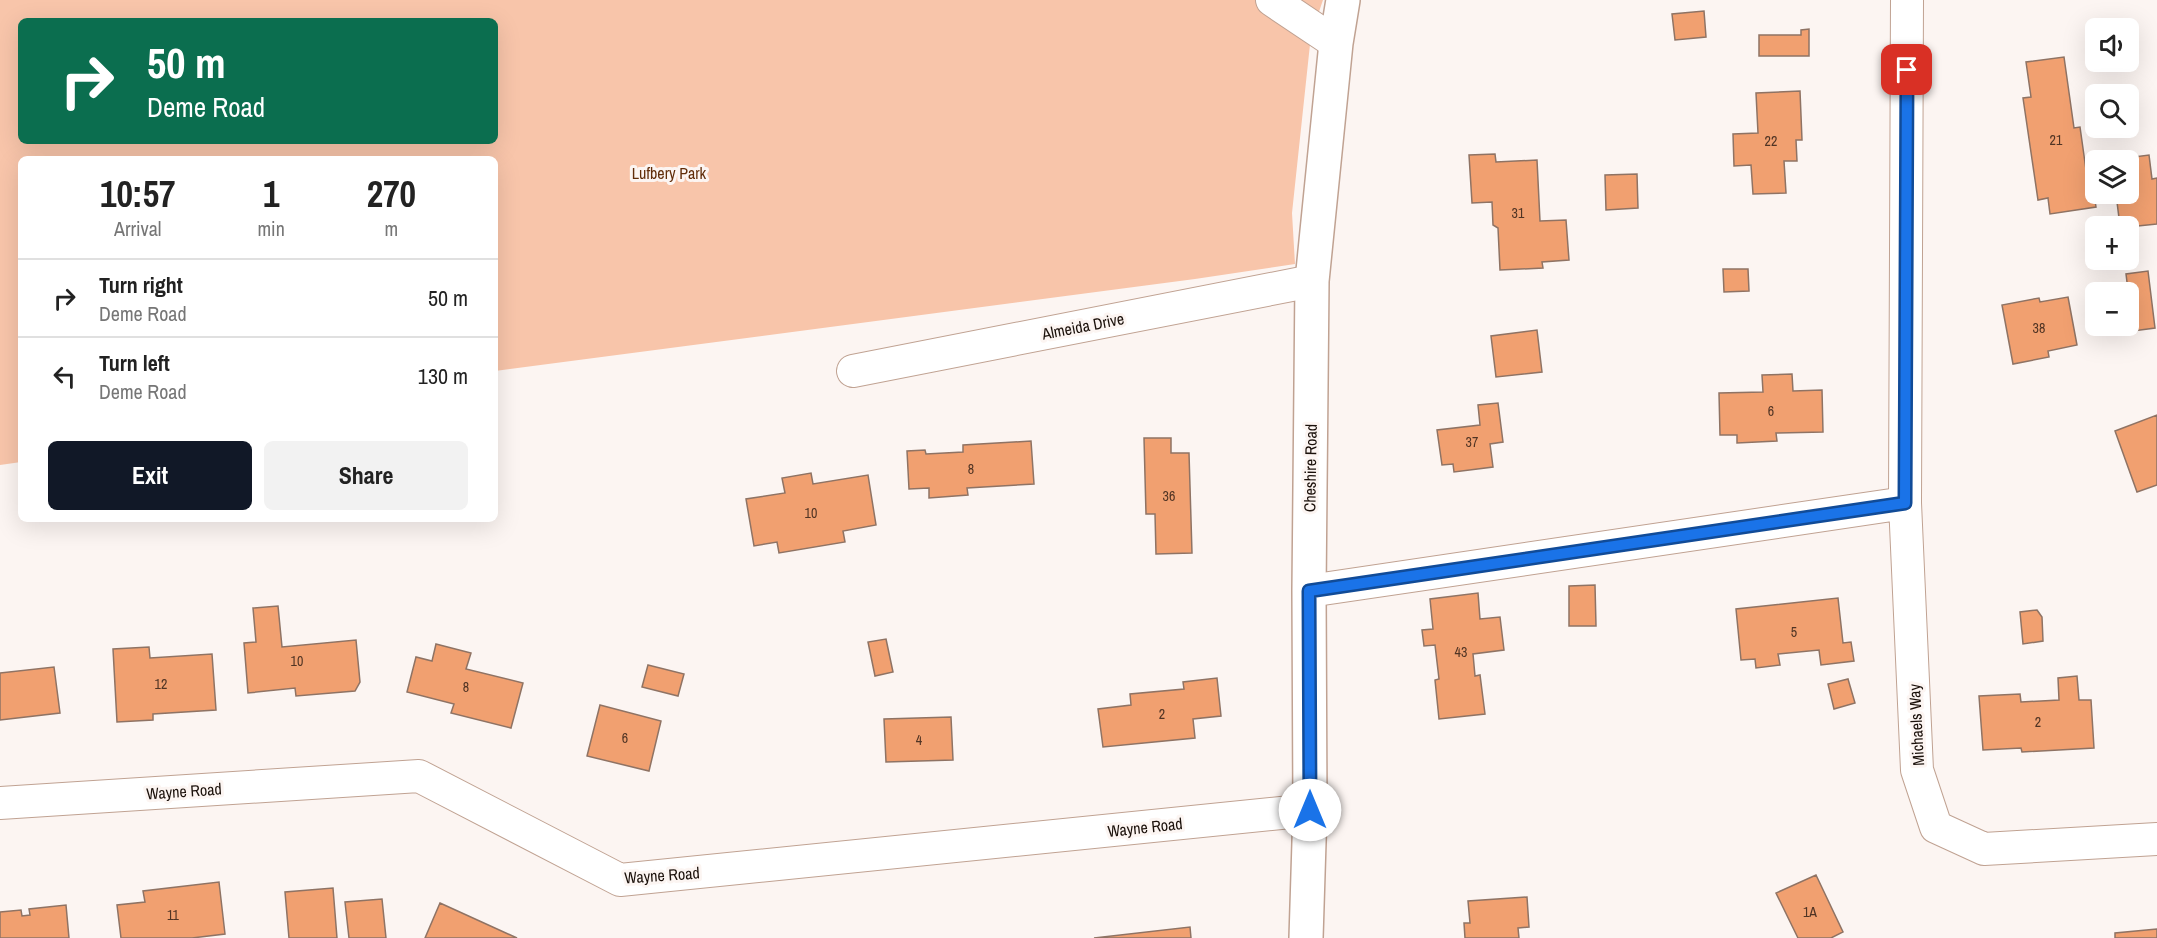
<!DOCTYPE html>
<html lang="en">
<head>
<meta charset="utf-8">
<style>
  :root { --surface:#fff; --page:#f2f2f2; --text:#222; --muted:#767676; --line:#e0e0e0; --accent:#111827 }
  body { margin:0; font-family:"Archivo Narrow",sans-serif; background:var(--page); color:var(--text); height:100vh; display:flex; flex-direction:column; font-size:22px; white-space:nowrap }
  * { box-sizing:border-box; margin:0 }
  p { font-size:20px; color:var(--muted) }
  .icon { flex:none; width:33px; height:33px; fill:none; stroke:currentColor; stroke-width:2; stroke-linecap:round; stroke-linejoin:round }
  .map { position:relative; flex:1; overflow:hidden }
  .drawer { position:absolute; left:18px; top:156px; width:480px; height:366px; display:flex; flex-direction:column; background:var(--surface); border-radius:9px; box-shadow:0 6px 24px #0002 }
  .drawer>* { flex:none }
  .banner { position:absolute; left:18px; top:18px; width:480px; height:126px; border-radius:9px; box-shadow:0 6px 24px #0002; background:#0b6e4f; color:#fff; overflow:hidden }
  .buttons { position:absolute; left:2085px; top:18px; display:grid; gap:12px }
  .buttons a { display:grid; place-items:center; width:54px; height:54px; border-radius:9px; background:var(--surface); box-shadow:0 6px 24px #0002; font-size:30px }
  .pin { position:absolute; display:grid; place-items:center; width:51px; height:51px; color:#fff; margin:-26px; border-radius:12px; box-shadow:0 3px 9px #0006 }
  .me { position:absolute; width:66px; margin:-33px; rotate:0deg; stroke-linejoin:round; filter:drop-shadow(0 0 4px #0008) }
  .turn { display:flex; align-items:center; gap:21px; height:126px; padding:0 30px; font-size:27px }
  .turn .icon { width:78px; height:78px; stroke-width:2.5 }
  .turn b { display:block; font-size:42px; line-height:51px }
  .eta { display:flex; justify-content:space-evenly; align-items:center; height:102px; text-align:center }
  .eta b { font-size:36px; font-weight:700; line-height:42px }
  .button { display:flex; gap:12px; margin-top:auto; padding:12px 30px }
  .button a { flex:1; height:69px; border-radius:9px; background:var(--accent); color:#fff; font-size:24px; font-weight:700; line-height:69px; text-align:center }
  .button a+a { background:var(--page); color:var(--text) }
  ul { padding:0; list-style:none }
  li { display:flex; align-items:center; gap:18px; height:78px; padding:0 30px; border-top:2px solid var(--line) }
  li div { flex:1 }
  li b { display:block; font-size:22px }
  li em { font-style:normal }
  .map>svg:first-child { display:block }
</style>
</head>
<body>
<div class="map">
<svg width="2157" height="938" viewBox="0 0 2157 938">
  <rect width="100%" height="100%" fill="#fcf5f2"/>
  <path fill="#f8c5aa" fill-rule="evenodd" d="M0 0H1323L1311 35 1292 213 1295 264 1195 279 495 371V159H21V462L0 465ZM21 21H495V141H21Z"/>
  <path fill="#f1a070" stroke="#8f7364" stroke-width="1.5" d="M1704 11 1706 37 1675 40 1672 14Z
    M1809 29V56H1759V35H1801V30Z
    M2064 57 2074 128 2080 127 2089 191 2094 194 2096 207 2050 214 2048 198 2038 200 2023 98 2031 97 2026 62Z
    M1800 91 1802 140H1796L1797 161H1784L1786 193 1753 194 1751 165 1734 166 1733 134 1758 133 1756 93Z
    M1495 154 1496 162 1537 160 1540 221 1566 220 1569 260 1542 262 1543 268 1500 270 1498 228 1493 225 1492 202 1472 203 1469 155Z
    M2149 155 2152 179 2157 178V224L2128 227 2120 226 2116 194H2128V160H2111Z
    M1637 174 1638 208 1606 210 1605 175Z
    M1723 269H1748L1749 291 1724 292Z
    M2148 271 2155 328 2133 331 2126 274Z
    M2068 297 2077 345 2048 351 2049 357 2013 364 2002 305 2039 298 2040 302Z
    M1537 330 1542 372 1496 377 1491 336Z
    M1792 374 1793 391 1822 390 1823 432 1776 433 1777 441 1737 443V435H1720L1719 393 1763 392 1762 375Z
    M1498 403 1503 442 1490 444 1493 467 1454 472 1453 464 1442 465 1437 430 1480 425 1478 405Z
    M2157 415V485L2137 492 2115 431Z
    M1144 438H1171V453H1189L1192 553 1156 554 1155 514H1146Z
    M1031 441 1034 484 967 488 968 495 929 498V488L909 489 907 451 925 450 926 454 963 452V445Z
    M811 473 813 484 868 475 876 525 843 531 845 542 779 553 777 542 754 546 746 499 785 493 782 478Z
    M1595 585 1596 626H1569V586Z
    M1478 593 1480 619 1500 617 1504 650 1473 654 1475 676 1480 675 1485 714 1439 719 1435 680 1439 679 1435 645 1424 646 1422 630 1433 629 1430 599Z
    M1838 598 1843 643 1851 642 1854 661 1821 665 1819 650 1778 654 1780 665 1756 668 1755 659 1741 660 1736 609Z
    M278 606 282 647 356 640 360 682 355 691 296 696 295 688 248 693 244 643 256 642 253 608Z
    M2037 610 2042 617 2043 641 2023 644 2020 612Z
    M886 639 893 672 875 676 868 642Z
    M436 644 471 653 466 669 523 683 511 728 451 713 454 704 407 692 416 657 432 661Z
    M149 647 150 658 212 654 216 710 153 714V720L117 722 113 649Z
    M648 665 684 674 678 696 642 687Z
    M54 667 60 713 0 720V673Z
    M2077 676 2079 700H2091L2094 748 2022 752 2021 748 1983 750 1979 696 2020 694 2021 702 2059 700 2058 678Z
    M1217 678 1221 716 1193 719 1195 738 1103 747 1098 709 1131 705 1130 694 1184 689 1183 682Z
    M1848 679 1855 703 1834 709 1828 684Z
    M600 705 661 721 649 771 587 756Z
    M951 717 953 760 886 762 884 719Z
    M1816 875 1843 932 1831 938H1798L1776 893Z
    M219 882 225 934 192 938H121L117 905 145 902 143 891Z
    M333 888 337 938H289L285 892Z
    M1527 897 1529 927 1518 928 1519 938H1465L1464 923H1470L1468 901Z
    M382 899 386 938H349L345 902Z
    M440 903 517 938H425Z
    M66 905 69 938H0V912L21 910 22 916 30 915 29 909Z
    M1190 927 1191 938H1094Z
    M2157 929V938H2115V933Z"/>
  <g fill="none" stroke-linecap="round" stroke-linejoin="round">
    <g stroke="#c0a292" stroke-width="34">
      <path id="minor" d="M1272 0 1336 43
        M1907 0 1905 503 1917 770 1936 827 1984 849 2157 839
        M853 371 1312 281
        M1309 591 1905 503
        M0 803 419 776 620 880 1310 810"/>
    </g>
    <g stroke="#c0a292" stroke-width="36">
      <path id="tertiary" d="M1306 938 1310 810 1309 591 1312 281 1336 43 1343 0"/>
    </g>
    <use href="#minor" stroke="#fff" stroke-width="32"/>
    <use href="#tertiary" stroke="#fff" stroke-width="33"/>
  </g>
  <g fill="none" stroke-linecap="round" stroke-linejoin="round">
    <g stroke="#114b97" stroke-width="15">
      <path id="route" d="M1310 810 1309 591 1905 503 1907 70"/>
    </g>
    <use href="#route" stroke="#1a73e8" stroke-width="10"/>
  </g>
  <g text-anchor="middle" stroke-width="6" stroke-linejoin="round" paint-order="stroke">
    <g font-size="14" fill="#503424">
      <text x="2056" y="145">21</text>
      <text x="1771" y="146">22</text>
      <text x="1518" y="218">31</text>
      <text x="2039" y="333">38</text>
      <text x="1771" y="416">6</text>
      <text x="1472" y="447">37</text>
      <text x="971" y="474">8</text>
      <text x="1169" y="501">36</text>
      <text x="811" y="518">10</text>
      <text x="1794" y="637">5</text>
      <text x="1461" y="657">43</text>
      <text x="297" y="666">10</text>
      <text x="161" y="689">12</text>
      <text x="466" y="692">8</text>
      <text x="1162" y="719">2</text>
      <text x="2038" y="727">2</text>
      <text x="625" y="743">6</text>
      <text x="919" y="745">4</text>
      <text x="1810" y="917">1A</text>
      <text x="173" y="920">11</text>
    </g>
    <g font-size="16" fill="#612d09" stroke="#fcf5f2">
      <text x="669" y="179">Lufbery Park</text>
    </g>
    <g font-size="16" fill="#1a100a" stroke="#fcf5f2">
      <text transform="translate(1083 326) rotate(-11)" y="6">Almeida Drive</text>
      <text transform="translate(1310 468) rotate(-89)" y="6">Cheshire Road</text>
      <text transform="translate(1916 725) rotate(-93)" y="6">Michaels Way</text>
      <text transform="translate(184 791) rotate(-4)" y="6">Wayne Road</text>
      <text transform="translate(1145 827) rotate(-6)" y="6">Wayne Road</text>
      <text transform="translate(662 875) rotate(-4)" y="6">Wayne Road</text>
    </g>
  </g>
</svg>
<div class="buttons">
<a><svg class="icon" aria-label="sound" viewBox="0 0 24 24"><path d="M4 9h4l5-4v14l-5-4H4zM17 9q2 3 0 6"/></svg></a>
<a><svg class="icon" aria-label="search" viewBox="0 0 24 24"><circle cx="10" cy="10" r="6"/><path d="M15 15l6 6"/></svg></a>
<a><svg class="icon" aria-label="layers" viewBox="0 0 24 24"><path d="M12 4l9 5-9 5-9-5zM3 14l9 5 9-5"/></svg></a>
<a>+</a>
<a>−</a>
</div>
<div class="pin" style="left:1907px;top:70px;background:#d93025"><svg class="icon" aria-label="arrive" viewBox="0 0 24 24"><path d="M6 21V4h12l-3 4 3 4H6"/></svg></div>
<svg class="me" style="left:1310px;top:810px" viewBox="-20 -20 40 40"><circle r="19" fill="#fff"/><path d="M0-13L10 11 0 6-10 11z" fill="#1a73e8"/></svg>
<div class="banner">
<div class="turn"><svg class="icon" aria-label="right" viewBox="0 0 24 24"><path d="M7 20v-9h11M14 6l5 5-5 5"/></svg><div><b>50 m</b>Deme Road</div></div>
</div>
<section class="drawer">
<div class="eta">
<div><b>10:57</b><p>Arrival</p></div>
<div><b>1</b><p>min</p></div>
<div><b>270</b><p>m</p></div>
</div>
<ul>
<li><svg class="icon" aria-label="right" viewBox="0 0 24 24"><path d="M7 20v-9h11M14 6l5 5-5 5"/></svg><div><b>Turn right</b><p>Deme Road</p></div><em>50 m</em></li>
<li><svg class="icon" aria-label="left" viewBox="0 0 24 24"><path d="M17 20v-9H6M10 6l-5 5 5 5"/></svg><div><b>Turn left</b><p>Deme Road</p></div><em>130 m</em></li>
</ul>
<div class="button"><a>Exit</a><a>Share</a></div>
</section>
</div>
</body>
</html>
